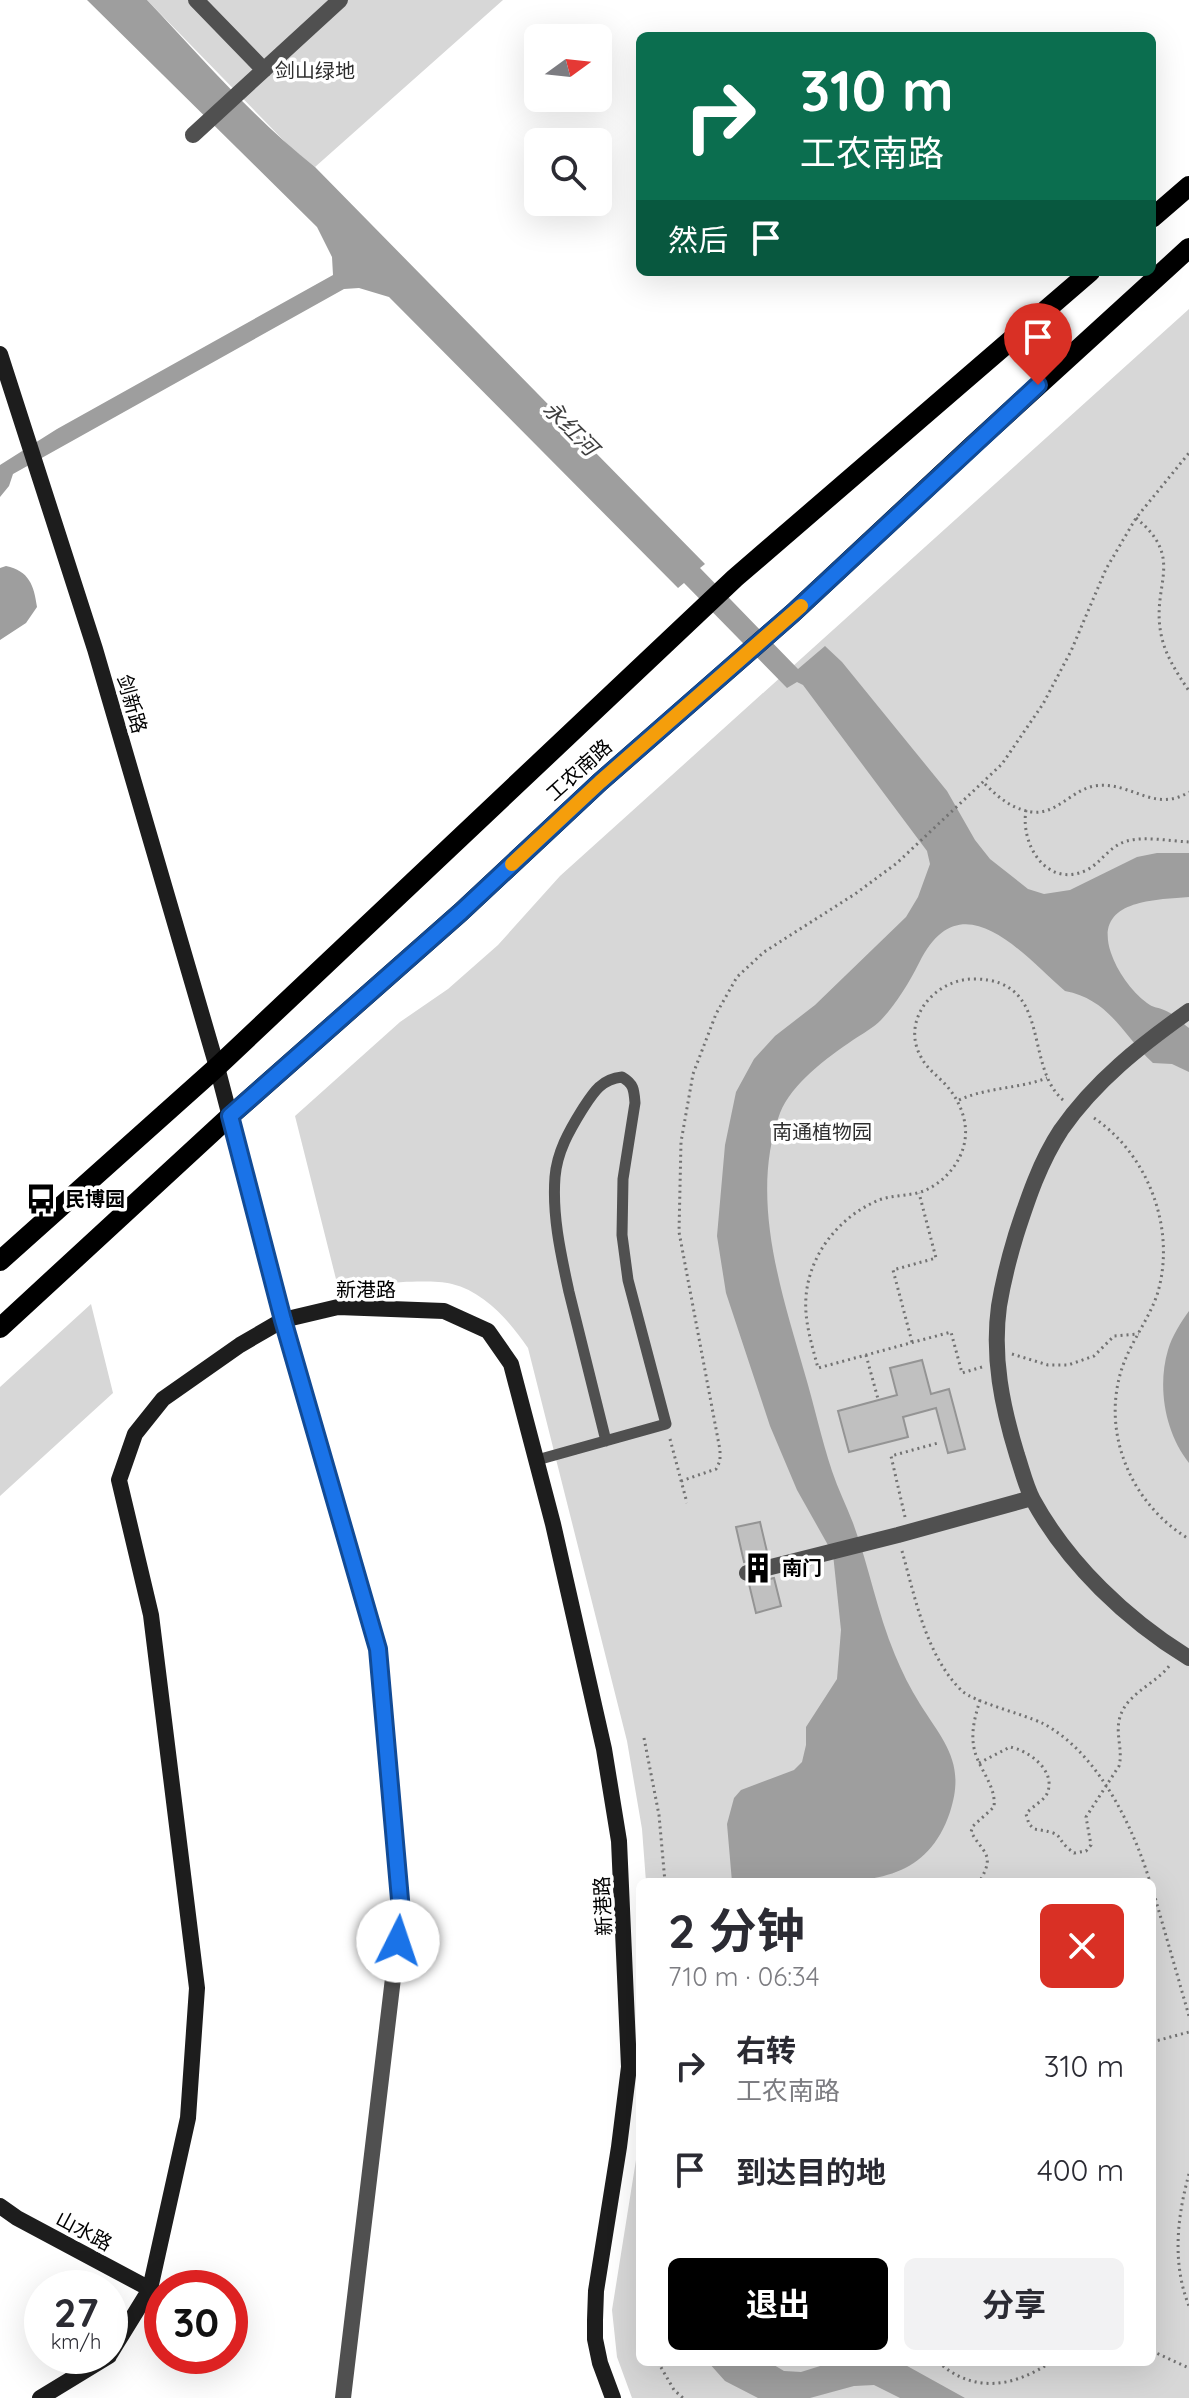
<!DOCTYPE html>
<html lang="zh">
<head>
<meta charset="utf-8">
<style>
  :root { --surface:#fff; --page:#f2f2f3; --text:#2b2b33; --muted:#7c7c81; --accent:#000 }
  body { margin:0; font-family:Quicksand,"Noto Sans SC",sans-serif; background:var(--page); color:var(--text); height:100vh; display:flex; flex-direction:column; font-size:30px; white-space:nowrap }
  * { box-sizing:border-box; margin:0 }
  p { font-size:26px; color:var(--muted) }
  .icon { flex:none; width:44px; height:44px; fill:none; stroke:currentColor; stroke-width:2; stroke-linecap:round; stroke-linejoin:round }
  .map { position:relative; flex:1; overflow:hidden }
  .side { position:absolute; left:636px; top:1878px; width:520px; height:488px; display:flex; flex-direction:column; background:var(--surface); border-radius:12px; box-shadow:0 8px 32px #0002 }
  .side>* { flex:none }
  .banner { position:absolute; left:636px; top:32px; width:520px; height:244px; border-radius:12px; box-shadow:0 8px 32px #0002; background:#0b6e4f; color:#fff; overflow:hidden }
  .needle { width:52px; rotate:75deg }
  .controls { position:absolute; left:524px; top:24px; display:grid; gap:16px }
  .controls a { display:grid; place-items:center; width:88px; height:88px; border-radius:12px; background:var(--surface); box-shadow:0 8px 32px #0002; font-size:40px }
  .speed { position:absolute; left:24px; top:2270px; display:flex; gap:16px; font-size:40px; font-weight:700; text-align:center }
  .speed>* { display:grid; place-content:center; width:104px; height:104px; border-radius:50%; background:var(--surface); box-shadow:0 8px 32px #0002; line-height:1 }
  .speed small { font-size:20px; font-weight:400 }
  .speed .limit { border:12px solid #d22; background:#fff; color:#111 }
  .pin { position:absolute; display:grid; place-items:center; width:68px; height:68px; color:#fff; margin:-82px -34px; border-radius:50% 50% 50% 0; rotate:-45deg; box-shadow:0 0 8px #0007 }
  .pin .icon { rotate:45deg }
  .me { position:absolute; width:88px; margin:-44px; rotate:4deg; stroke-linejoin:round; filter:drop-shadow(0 0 6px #0008) }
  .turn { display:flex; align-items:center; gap:28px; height:168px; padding:0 32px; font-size:36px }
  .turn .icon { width:104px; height:104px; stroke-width:2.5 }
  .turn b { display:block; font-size:56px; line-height:68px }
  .then { display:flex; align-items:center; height:76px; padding:0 32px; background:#0003; gap:16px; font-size:30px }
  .round { display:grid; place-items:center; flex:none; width:84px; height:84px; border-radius:12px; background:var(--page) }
  .overview { display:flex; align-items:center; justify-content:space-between; height:136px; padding:0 32px }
  h1 { font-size:48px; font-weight:700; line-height:60px }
  .action { display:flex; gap:16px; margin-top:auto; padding:16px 32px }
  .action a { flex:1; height:92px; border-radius:12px; background:var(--accent); color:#fff; font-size:32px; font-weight:700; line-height:92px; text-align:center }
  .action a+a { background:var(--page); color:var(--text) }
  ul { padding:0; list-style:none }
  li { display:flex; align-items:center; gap:24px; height:104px; padding:0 32px }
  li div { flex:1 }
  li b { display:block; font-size:30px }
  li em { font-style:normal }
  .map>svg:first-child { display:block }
</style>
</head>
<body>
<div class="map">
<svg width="1189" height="2398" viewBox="0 0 1189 2398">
  <rect width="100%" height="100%" fill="#fff"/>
  <path fill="#d7d7d7" d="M147 0H503L315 167 290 147Z
    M1189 309V2398H632L617 2357 612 2310 640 2135V2362H1152V1882H646L642 1829 627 1741 528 1348C510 1322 485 1292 452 1284 425 1278 368 1285 338 1287L295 1116 400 1022 448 989 498 945 560 876Z
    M91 1304 113 1393 0 1496V1387Z"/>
  <path fill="#9e9e9e" d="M87 0H147C201 57 253 118 315 167L705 564 700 568 798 669 825 646 842 662 947 791 975 840 990 859 1028 889 1044 894 1070 890 1137 857 1157 853H1189V897C1153 900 1093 900 1111 953 1117 971 1131 991 1147 1003 1153 1008 1157 1007 1164 1010 1173 1013 1182 1023 1189 1028V1072L1172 1064 1153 1063C1123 1036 1111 1000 1065 991 1022 954 961 878 919 963 909 983 896 1004 881 1020 873 1028 862 1034 853 1040 827 1058 792 1083 780 1113 749 1197 781 1290 804 1371 814 1404 821 1438 832 1471 838 1489 846 1505 853 1523 869 1566 877 1612 895 1655 902 1672 910 1688 920 1704 944 1742 966 1763 950 1812 928 1878 875 1882 815 1882 787 1882 759 1882 732 1882L727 1824 734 1798 741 1790 794 1770 802 1762 806 1745V1727L837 1679 841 1630 833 1554 797 1490 770 1426 726 1293 717 1236 725 1145 736 1092 754 1059 775 1036 815 1005 906 917 918 897 930 864 927 851 803 685 797 682 787 688 684 583 678 588 389 297 359 288 344 289 13 474 9 486 0 497V465L57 429 333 275 332 257 317 227Z
    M6 566C29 571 34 585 37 607L26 623 0 640V568Z
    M1189 1311V1463C1165 1433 1157 1387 1168 1350 1172 1336 1181 1322 1189 1311Z
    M708 2362H769L784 2371 801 2372 833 2362H900L965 2398H900L874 2385 854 2386 810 2398H758L725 2381Z"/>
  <path fill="#c0c0c0" stroke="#949494" stroke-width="2" d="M922 1360 931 1394 949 1389 965 1449 948 1453 936 1408 903 1417 908 1437 849 1452 838 1411 897 1395 890 1368Z
    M760 1522 768 1556 744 1562 736 1527Z
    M774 1578 781 1606 756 1613 749 1584Z"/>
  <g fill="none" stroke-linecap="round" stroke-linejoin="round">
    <path stroke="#727272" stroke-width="3" stroke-dasharray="2 4" stroke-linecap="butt" d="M1136 518C1186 559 1151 584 1161 634 1165 655 1177 673 1189 691
      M985 784C999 798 1012 809 1032 812 1056 815 1072 790 1094 786 1130 780 1154 814 1189 792
      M1026 810C1020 846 1048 889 1087 870 1102 862 1109 846 1127 841 1145 836 1170 841 1189 842
      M959 1100C988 1087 1018 1089 1047 1078
      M1094 1118C1149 1155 1177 1231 1157 1295 1149 1318 1134 1338 1125 1360 1098 1427 1129 1503 1189 1539
      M912 1342 893 1270 936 1258 919 1193
      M1012 1354 1048 1365H1068L1094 1356 1114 1336 1139 1334
      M866 1355 878 1399
      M982 1367 962 1373 951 1332 818 1368C812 1345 804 1321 806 1297 809 1254 840 1216 879 1200 893 1195 907 1196 921 1192 941 1185 959 1166 964 1145 970 1121 958 1096 941 1080 934 1073 926 1067 921 1057 900 1020 935 978 975 979 1053 980 1023 1065 1063 1100
      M670 1439 687 1503
      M681 1481 716 1469 720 1461V1450L679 1232 681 1142 693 1074 716 1014 737 977 764 952 855 894 897 863 1002 764 1043 704 1071 651 1106 569 1136 518 1189 453
      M905 1517 891 1456 938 1443
      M902 1551C915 1597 926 1656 962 1691 974 1702 1023 1714 1042 1723 1097 1751 1133 1826 1150 1882
      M980 1700C974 1720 969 1738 977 1758 984 1775 996 1789 994 1807L973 1826 971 1832C983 1853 995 1854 981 1879L983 1882
      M644 1738 659 1815 665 1882
      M979 1763 1010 1747C1027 1750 1055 1769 1048 1791 1046 1800 1032 1806 1026 1814L1029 1824 1034 1829C1069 1834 1051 1836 1074 1853L1086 1851 1091 1845 1086 1817 1119 1766C1123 1751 1116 1736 1119 1721 1124 1694 1155 1685 1170 1665
      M1152 1887 1189 2016
      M1152 2042 1189 2032
      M1189 2174C1177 2217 1172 2264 1189 2306
      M1152 2351 1189 2368
      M658 2362 674 2390 683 2398
      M938 2362C974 2394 1014 2387 1051 2362"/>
    <path stroke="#505050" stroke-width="11" d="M537 1460 666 1424 628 1280 622 1235 623 1179 635 1103C634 1090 634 1084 622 1077 601 1079 593 1093 582 1110 569 1131 557 1152 555 1177 552 1216 561 1255 569 1292 581 1342 594 1391 606 1441"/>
    <path stroke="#505050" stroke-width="16" d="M196 0 264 70
      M193 135 340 0
      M1189 1011C1141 1045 1095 1081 1061 1130 1040 1162 1028 1198 1016 1235 1009 1258 1003 1282 999 1306 992 1357 1002 1406 1017 1455 1022 1470 1026 1487 1033 1500 1068 1564 1127 1620 1189 1658
      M283 1320 378 1649 401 1911 343 2398
      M747 1573 898 1535 1032 1498"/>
    <path stroke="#1d1d1d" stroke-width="16" d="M0 354 95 649 217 1067 283 1320
      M0 2206 17 2218 150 2289
      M110 2354 150 2289 188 2118 197 1988 151 1615 119 1480 135 1434 163 1399 240 1345 283 1320 338 1307 444 1311 488 1331 511 1364 553 1524 604 1749 619 1841 629 2067 619 2147 596 2291 595 2320V2339L600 2363 613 2398
      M40 2398 109 2356"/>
    <path stroke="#000" stroke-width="20" d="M1152 218 1189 186
      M0 1261 217 1067 735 578 1090 272
      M0 1328 230 1116 461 912 600 782 793 613 974 444 1189 248"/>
  </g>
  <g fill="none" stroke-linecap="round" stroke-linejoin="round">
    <g stroke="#114b97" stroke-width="20">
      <path id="route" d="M398 1941 401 1911 378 1649 283 1320 230 1116 461 912 600 782 793 613 1038 385"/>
    </g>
    <use href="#route" stroke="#1a73e8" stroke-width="14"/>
    <path stroke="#f59e0b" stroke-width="14" d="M512 864 600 782 801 606"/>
  </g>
  <defs>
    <g id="bus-bare" transform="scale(2.4)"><path d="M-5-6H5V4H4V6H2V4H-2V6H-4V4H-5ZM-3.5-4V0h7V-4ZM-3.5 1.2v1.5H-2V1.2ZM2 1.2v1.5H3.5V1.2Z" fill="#000" stroke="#fff" stroke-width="2.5" paint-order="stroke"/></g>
    <g id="building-bare" transform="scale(2.4)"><path d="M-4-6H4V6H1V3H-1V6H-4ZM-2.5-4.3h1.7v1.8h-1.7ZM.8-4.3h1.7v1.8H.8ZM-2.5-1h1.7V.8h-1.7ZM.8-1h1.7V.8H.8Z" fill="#000" stroke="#fff" stroke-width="2.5" paint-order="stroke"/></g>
  </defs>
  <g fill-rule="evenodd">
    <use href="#bus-bare" x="41" y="1199"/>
    <use href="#building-bare" x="758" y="1568"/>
  </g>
  <g text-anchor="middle" stroke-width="7" stroke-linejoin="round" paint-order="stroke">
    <g font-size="20" fill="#2e2e2e" stroke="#fff">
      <text x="315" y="78">剑山绿地</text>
      <text x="822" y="1139">南通植物园</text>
    </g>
    <g font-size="20" fill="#000" stroke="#fff">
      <text transform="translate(132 704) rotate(74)" y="7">剑新路</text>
      <text transform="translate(579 770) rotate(-42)" y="7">工农南路</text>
      <text x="366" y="1297">新港路</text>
      <text transform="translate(603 1906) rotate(-93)" y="7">新港路</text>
      <text transform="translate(84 2231) rotate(28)" y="7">山水路</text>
    </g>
    <g font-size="20" font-weight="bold" fill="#000" stroke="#fff" text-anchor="start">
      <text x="65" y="1206">民博园</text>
      <text x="782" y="1575">南门</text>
    </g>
    <g font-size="22" font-style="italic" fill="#3f3f3f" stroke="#fff">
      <text transform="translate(571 428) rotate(45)" y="8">永红河</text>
    </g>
  </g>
</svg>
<div class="controls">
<a><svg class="needle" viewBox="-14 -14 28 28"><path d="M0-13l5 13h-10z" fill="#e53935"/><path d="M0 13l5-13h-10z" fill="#7c7c81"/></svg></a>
<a><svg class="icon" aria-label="search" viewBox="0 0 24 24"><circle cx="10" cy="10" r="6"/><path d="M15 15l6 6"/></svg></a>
</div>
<div class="speed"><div>27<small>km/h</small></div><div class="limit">30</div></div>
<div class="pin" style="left:1038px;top:385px;background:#d93025"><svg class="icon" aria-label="arrive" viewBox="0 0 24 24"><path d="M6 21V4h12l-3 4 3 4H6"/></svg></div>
<svg class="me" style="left:398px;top:1941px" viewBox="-20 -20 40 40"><circle r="19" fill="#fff"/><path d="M0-13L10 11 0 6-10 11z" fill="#1a73e8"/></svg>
<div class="banner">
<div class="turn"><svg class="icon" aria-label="right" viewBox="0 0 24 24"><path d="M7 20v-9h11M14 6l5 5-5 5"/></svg><div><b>310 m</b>工农南路</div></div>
<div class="then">然后<svg class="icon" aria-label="arrive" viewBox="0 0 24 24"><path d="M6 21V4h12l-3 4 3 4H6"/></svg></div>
</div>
<section class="side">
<div class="overview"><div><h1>2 分钟</h1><p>710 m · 06:34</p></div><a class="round" style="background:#d93025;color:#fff"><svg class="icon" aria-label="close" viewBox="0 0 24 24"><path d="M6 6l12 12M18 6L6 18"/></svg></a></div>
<ul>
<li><svg class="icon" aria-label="right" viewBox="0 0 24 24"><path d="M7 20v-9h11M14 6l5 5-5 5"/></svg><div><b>右转</b><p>工农南路</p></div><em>310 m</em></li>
<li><svg class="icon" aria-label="arrive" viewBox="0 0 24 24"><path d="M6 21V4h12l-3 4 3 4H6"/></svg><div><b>到达目的地</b></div><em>400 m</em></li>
</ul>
<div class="action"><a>退出</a><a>分享</a></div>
</section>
</div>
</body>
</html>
